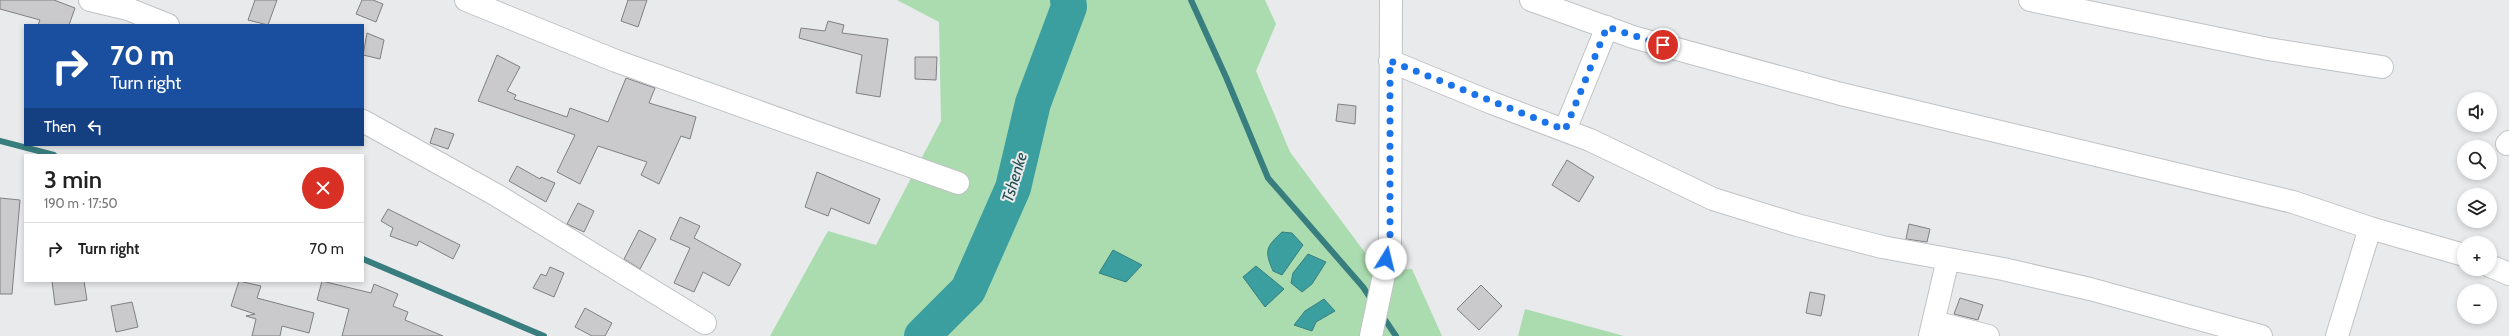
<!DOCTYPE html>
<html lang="en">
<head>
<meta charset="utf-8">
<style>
  :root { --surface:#fff; --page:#f2f2f2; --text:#222; --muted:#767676; --line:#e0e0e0 }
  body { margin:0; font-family:Cabin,sans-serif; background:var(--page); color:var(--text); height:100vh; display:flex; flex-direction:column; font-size:15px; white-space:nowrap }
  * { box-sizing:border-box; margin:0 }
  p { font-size:13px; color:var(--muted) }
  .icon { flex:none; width:22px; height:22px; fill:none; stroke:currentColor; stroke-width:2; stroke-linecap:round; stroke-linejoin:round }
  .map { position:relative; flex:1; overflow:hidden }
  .drawer { position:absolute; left:24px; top:154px; width:340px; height:128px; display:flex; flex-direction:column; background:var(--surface); border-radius:0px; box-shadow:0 2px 6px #0003 }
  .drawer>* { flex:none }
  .guide { position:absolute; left:24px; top:24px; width:340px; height:122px; border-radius:0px; box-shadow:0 2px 6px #0003; background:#1a4fa0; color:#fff; overflow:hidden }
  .tools { position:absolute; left:2457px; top:92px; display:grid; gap:8px }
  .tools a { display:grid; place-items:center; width:40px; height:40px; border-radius:50%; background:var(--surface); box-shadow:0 2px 6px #0003; font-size:20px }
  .pin { position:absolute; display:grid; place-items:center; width:34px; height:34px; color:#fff; margin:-17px; border:2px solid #fff; border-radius:50%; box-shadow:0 1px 4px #0007 }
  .me { position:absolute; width:44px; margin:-22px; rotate:9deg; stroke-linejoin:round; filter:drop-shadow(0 0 3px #0008) }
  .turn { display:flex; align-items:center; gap:14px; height:84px; padding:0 20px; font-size:18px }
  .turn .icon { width:52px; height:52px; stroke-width:2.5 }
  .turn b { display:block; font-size:28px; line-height:34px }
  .then { display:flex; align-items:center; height:38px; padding:0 20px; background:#0003; gap:8px; font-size:15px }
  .round { display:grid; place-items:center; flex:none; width:42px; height:42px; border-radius:21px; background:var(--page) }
  .head { display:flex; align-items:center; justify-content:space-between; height:68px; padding:0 20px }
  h1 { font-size:24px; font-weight:600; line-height:30px }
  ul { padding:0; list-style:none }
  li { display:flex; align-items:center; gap:12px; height:52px; padding:0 20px; border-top:1px solid var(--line) }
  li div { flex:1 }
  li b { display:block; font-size:15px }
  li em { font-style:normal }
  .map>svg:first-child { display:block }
</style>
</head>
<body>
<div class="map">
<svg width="2509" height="336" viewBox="0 0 2509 336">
  <rect width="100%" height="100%" fill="#e8eaec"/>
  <path fill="#abdcb0" d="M897 0H1265L1276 24 1256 71 1290 152 1372 262 1382 271 1412 269 1442 336H770L828 231 876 245 941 121 939 22Z
    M1525 309 1624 336H1518Z"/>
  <path fill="#3b9e9f" stroke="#397e7f" d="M1282 232 1292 233 1303 245 1282 275 1273 271C1264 250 1266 247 1282 232Z
    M1113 250 1142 265 1126 282 1099 273Z
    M1308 254 1326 262 1312 284 1302 292 1291 283 1293 273Z
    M1256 266 1284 289 1265 307 1243 277Z
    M1324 299 1335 311 1316 322 1312 331 1294 325 1305 311Z"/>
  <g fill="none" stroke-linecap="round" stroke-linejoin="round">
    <path stroke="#397e7f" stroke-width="6" d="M1191 0 1226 77 1268 178 1363 287 1373 302
      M0 141 54 155
      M363 259 544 336
      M1381 314 1396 336"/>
    <path stroke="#3b9e9f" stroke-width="36" d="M922 336 968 290 1013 188 1033 103 1069 7 1068 0"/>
  </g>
  <path fill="#cac9cc" stroke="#808082" d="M0 0H54L75 8 69 25H38L40 20 0 9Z
    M255 0H277L268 25 248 20Z
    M362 0H373L383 4 376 22 356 14Z
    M628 0H647L638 27 621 21Z
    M828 21 844 25 842 33 888 39 880 97 856 93 862 55 799 38 801 28 825 31Z
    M367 33 384 40 380 59 363 55Z
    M497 55 520 67 507 91 516 95 514 99 567 117 570 108 608 122 626 78 655 88 649 103 696 117 690 139 681 136 659 184 641 175 647 162 598 146 580 184 557 172 575 135 478 101Z
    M915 57H937L936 80 915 79Z
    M1338 104 1356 106 1355 124 1336 121Z
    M435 128 454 134 448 149 430 143Z
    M1567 160 1594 177 1579 202 1552 185Z
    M517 166 540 179 541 177 555 183 546 202 509 181Z
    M817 172 880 199 869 224 831 208 828 216 805 207Z
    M0 198 20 200 12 294H0Z
    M578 203 594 211 584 232 567 224Z
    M388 209 460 245 453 259 419 241 417 246 390 236 393 228 381 221Z
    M680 217 700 226 694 238 741 264 729 286 703 272 694 292 674 283 690 248 670 239Z
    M1909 224 1930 229 1927 242 1906 239Z
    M639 230 656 239 640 269 624 259Z
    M550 267 564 273 554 297 533 288 541 274 546 276Z
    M52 281H84L87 300 55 305Z
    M239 281 261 286 257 298 314 313 309 333 282 326 280 336H252L256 319 246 316 255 314 231 306Z
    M322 281 371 293 374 284 398 294 393 306 408 312 405 320 443 336H342L349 309 317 300Z
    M1481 285 1502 306 1479 330 1457 309Z
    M1810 292 1825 295 1821 316 1806 313Z
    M1960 298 1983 305 1978 320 1954 314Z
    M132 302 138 327 116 332 111 306Z
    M585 308 612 323 605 336H592L575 327Z"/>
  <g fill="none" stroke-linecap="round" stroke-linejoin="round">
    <g stroke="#c0c2c4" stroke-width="24">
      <path id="minor" d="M90 0 128 9 168 25
        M466 0 616 61 958 183
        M1531 0 1633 37 1841 94 2293 202 2370 228
        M2030 0 2268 49 2382 67
        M1390 61 1492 103 1590 140 1713 199 1797 225 1882 247 2003 269 2090 289 2261 336
        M363 121 498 196 705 323
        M1565 130 1607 27
        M2507 144 2509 142
        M2490 266 2509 274
        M1934 322 1988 336
        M1371 336 1390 246 1391 0
        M1930 336 1948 259
        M2337 336 2370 228 2464 255"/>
    </g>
    <use href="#minor" stroke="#fff" stroke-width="22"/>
  </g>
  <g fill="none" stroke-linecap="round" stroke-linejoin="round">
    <path stroke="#1a73e8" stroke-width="7" stroke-dasharray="0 12.6" d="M1386 259 1390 246V61L1565 130 1607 27 1663 45"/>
  </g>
  <g text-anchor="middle" stroke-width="4" stroke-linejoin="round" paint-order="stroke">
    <g font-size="16" font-style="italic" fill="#244f50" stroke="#e8eaec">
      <text transform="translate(1014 177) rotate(-73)" y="6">Tshenke</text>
    </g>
  </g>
</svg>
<div class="tools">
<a><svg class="icon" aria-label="sound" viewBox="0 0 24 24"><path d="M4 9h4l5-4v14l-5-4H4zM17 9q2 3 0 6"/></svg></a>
<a><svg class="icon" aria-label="search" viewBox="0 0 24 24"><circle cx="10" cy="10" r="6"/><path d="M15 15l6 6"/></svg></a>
<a><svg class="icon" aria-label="layers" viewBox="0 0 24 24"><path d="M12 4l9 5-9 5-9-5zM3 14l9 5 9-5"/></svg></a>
<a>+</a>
<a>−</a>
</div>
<div class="pin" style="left:1663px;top:45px;background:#d93025"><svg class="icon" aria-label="arrive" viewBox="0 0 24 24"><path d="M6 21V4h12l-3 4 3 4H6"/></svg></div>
<svg class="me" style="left:1386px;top:259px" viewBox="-20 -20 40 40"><circle r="19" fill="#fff"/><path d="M0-13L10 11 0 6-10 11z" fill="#1a73e8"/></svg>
<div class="guide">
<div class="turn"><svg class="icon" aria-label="right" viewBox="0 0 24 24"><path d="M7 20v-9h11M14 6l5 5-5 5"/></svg><div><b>70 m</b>Turn right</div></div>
<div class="then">Then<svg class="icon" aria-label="left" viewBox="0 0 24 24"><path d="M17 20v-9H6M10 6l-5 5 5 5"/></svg></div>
</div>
<section class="drawer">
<div class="head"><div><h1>3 min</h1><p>190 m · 17:50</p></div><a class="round" style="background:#d93025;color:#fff"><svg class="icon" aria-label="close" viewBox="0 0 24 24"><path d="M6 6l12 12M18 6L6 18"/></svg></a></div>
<ul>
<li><svg class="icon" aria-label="right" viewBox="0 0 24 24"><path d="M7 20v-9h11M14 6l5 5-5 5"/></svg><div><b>Turn right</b></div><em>70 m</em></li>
</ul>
</section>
</div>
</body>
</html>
